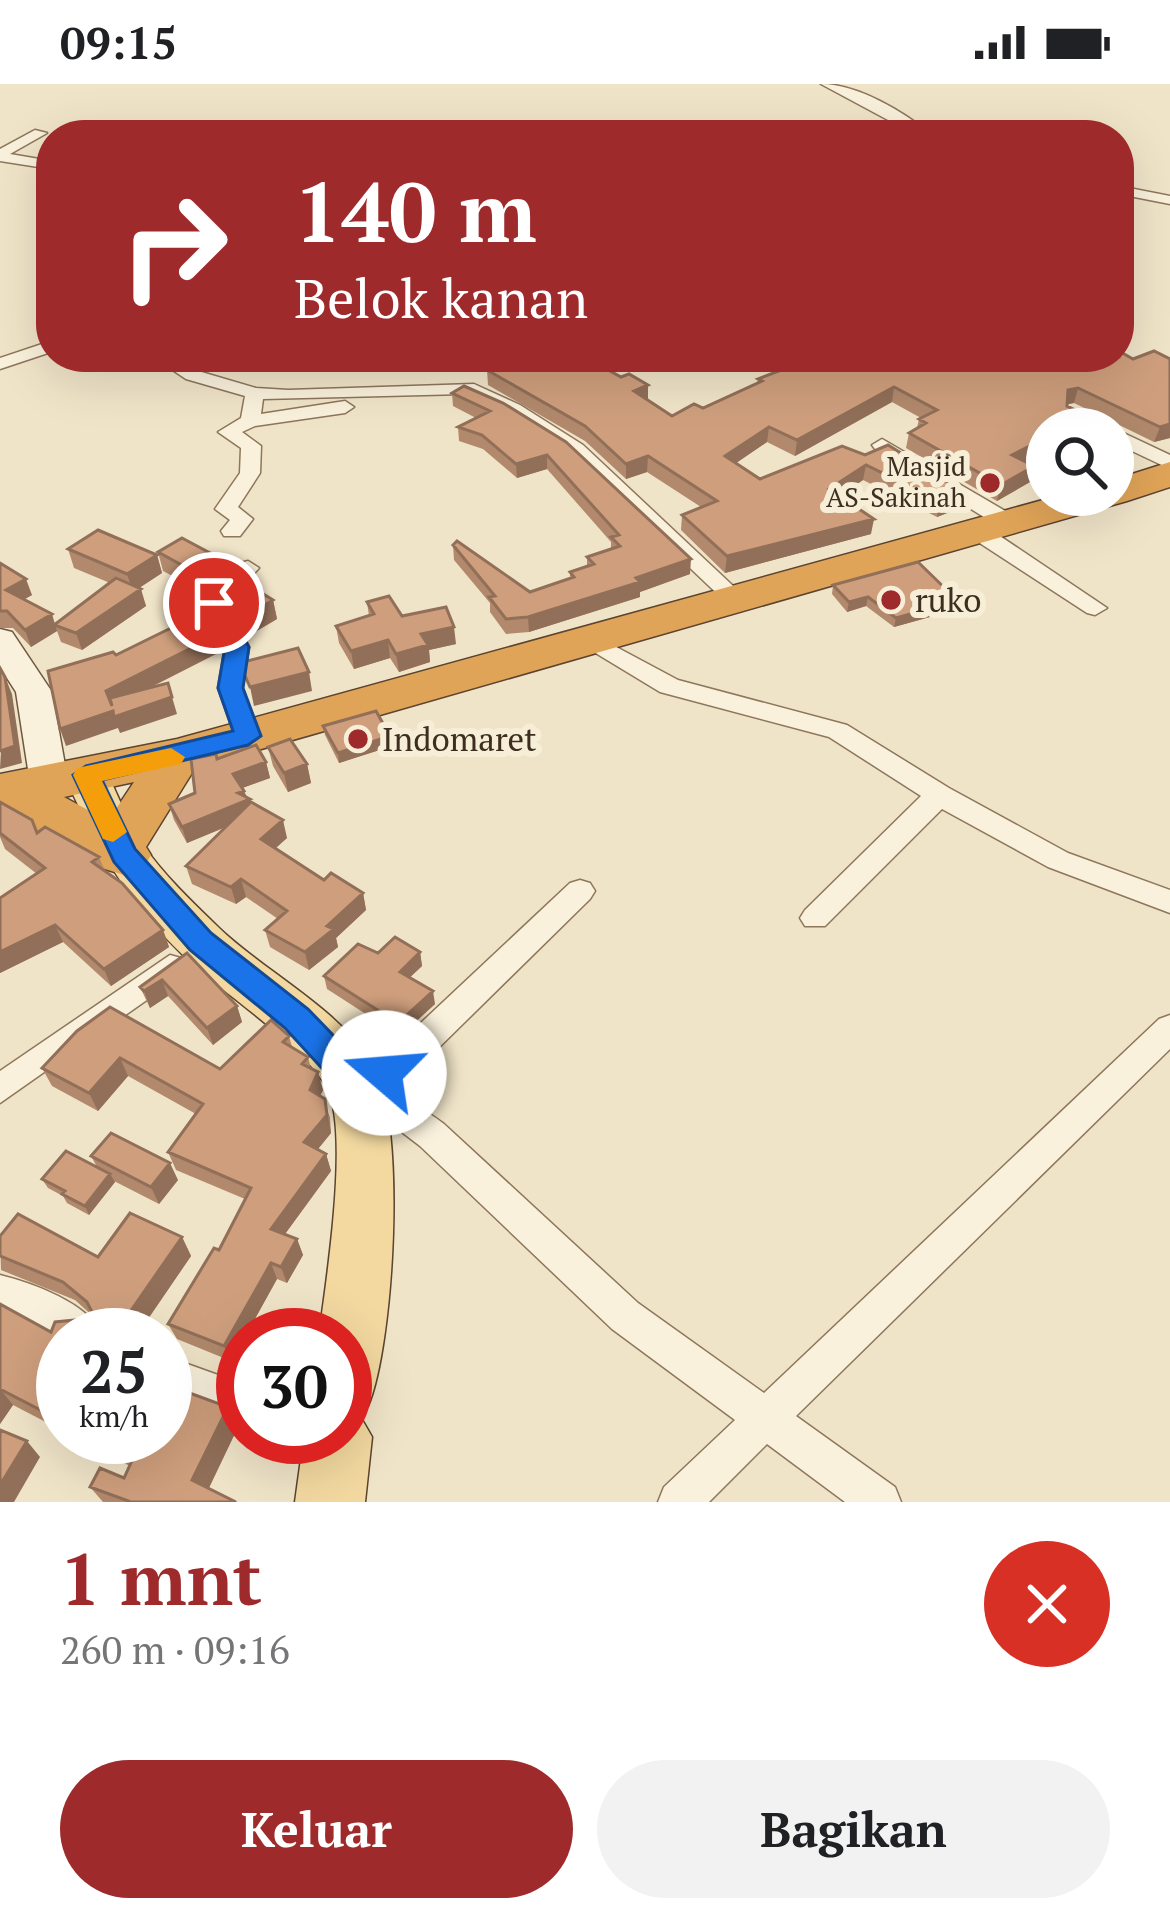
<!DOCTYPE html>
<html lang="id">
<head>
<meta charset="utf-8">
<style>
  :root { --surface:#fff; --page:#f2f2f2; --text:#202124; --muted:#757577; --accent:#9e2a2b }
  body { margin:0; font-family:"PT Serif",serif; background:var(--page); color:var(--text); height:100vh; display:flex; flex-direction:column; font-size:45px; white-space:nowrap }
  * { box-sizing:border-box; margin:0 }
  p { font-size:39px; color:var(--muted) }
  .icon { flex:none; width:66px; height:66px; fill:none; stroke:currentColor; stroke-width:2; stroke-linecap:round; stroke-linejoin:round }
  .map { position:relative; height:1418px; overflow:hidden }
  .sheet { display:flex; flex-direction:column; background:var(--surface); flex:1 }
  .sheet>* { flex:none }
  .banner { position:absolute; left:36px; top:36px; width:1098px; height:252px; border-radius:48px; box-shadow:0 12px 48px #0002; background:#9e2a2b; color:#fff; overflow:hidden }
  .fabs { position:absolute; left:1026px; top:324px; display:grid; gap:24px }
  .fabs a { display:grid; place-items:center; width:108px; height:108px; border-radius:50%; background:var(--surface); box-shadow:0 12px 48px #0002; font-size:60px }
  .speed { position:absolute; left:36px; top:1224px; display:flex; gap:24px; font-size:60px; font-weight:700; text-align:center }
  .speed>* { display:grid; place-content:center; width:156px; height:156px; border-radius:50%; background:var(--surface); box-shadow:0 12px 48px #0002; line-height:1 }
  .speed small { font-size:30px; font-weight:400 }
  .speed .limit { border:18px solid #d22; background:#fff; color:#111 }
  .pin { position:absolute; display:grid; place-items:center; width:102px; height:102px; color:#fff; margin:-51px; border:6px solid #fff; border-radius:50%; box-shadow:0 3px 12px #0007 }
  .me { position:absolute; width:132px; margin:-66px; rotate:288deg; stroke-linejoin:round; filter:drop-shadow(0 0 9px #0008) }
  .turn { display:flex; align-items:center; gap:42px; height:252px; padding:0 60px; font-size:54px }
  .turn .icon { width:156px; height:156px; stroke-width:2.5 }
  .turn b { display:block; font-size:84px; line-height:102px }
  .round { display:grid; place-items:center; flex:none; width:126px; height:126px; border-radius:63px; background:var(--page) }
  .summary { display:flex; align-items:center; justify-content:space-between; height:204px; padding:0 60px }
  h1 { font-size:72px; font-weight:600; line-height:90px; color:var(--accent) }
  .primary-button { display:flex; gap:24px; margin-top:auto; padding:24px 60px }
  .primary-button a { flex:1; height:138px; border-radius:72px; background:var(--accent); color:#fff; font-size:48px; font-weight:600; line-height:138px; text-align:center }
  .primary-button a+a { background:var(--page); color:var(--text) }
  .status { display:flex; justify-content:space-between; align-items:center; height:84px; padding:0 60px; background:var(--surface); direction:ltr }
  .status svg { height:33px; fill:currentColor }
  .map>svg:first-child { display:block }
</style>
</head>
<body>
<div class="status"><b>09:15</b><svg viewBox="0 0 49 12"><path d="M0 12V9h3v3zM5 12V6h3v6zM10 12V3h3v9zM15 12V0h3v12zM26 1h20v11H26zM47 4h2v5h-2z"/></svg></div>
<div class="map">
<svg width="1170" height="1418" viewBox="0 0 1170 1418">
  <rect width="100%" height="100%" fill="#f0e4c8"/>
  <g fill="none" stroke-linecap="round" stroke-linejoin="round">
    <g stroke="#8d765c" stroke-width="3">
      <path id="street" d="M821 0C858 0 904 28 932 51H916Z
        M35 46 47 49 10 70 51 77V85L0 77V65Z
        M1119 102 1170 112V120L1119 110Z
        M51 257V268L0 285V274Z
        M153 273H175L198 287 256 304 288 306 474 300 520 321 583 361 747 515 736 522 728 520 569 369 506 329 464 310 263 315 261 330 345 317 354 323 345 329 255 342 242 348 261 362 260 389 238 423 253 435 240 452H224L221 447 230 436 215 425 240 389 241 364 218 348 241 334 245 312 186 295Z
        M1113 344 1170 371V385L1113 358 1110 345Z
        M882 355 1019 435 1022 440 1019 445H1003L875 365 872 361Z
        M980 443 988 444 1107 524 1095 531 1087 529 972 454V444Z
        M248 477 259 484 226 520 249 563 242 604 261 652 248 661 235 652 218 604 225 563 202 519 240 479Z
        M592 550 678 596 847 641 949 704 1068 769 1170 806V829L1048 783 942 725 825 842H805L800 834 805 826 921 712 829 653 660 608 584 562 580 557Z
        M580 796 590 799 595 807 590 815 417 985C394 1000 367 1014 340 1004L336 994 340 984 377 976 393 965 570 799Z
        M170 871 181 874 185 883 181 892 0 1019V987Z
        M1170 931V965L796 1332 895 1403 901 1418H845L767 1360 709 1418H658L664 1403 735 1336 612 1245 420 1062 390 1039 363 1056 351 1052 346 1041C371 987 411 1016 444 1040L638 1219 764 1309 1159 935Z
        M0 1191C32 1199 89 1219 102 1251H63V1261L16 1232 0 1227Z
        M165 1272 243 1300V1340L165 1312Z"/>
    </g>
    <g stroke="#6f573f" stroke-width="3">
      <path id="secondary" d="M0 545 12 548 52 608 68 698 63 708 49 712 35 708 30 698 16 608 0 583Z"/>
    </g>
    <g stroke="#5b4430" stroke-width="3">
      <path id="primary" d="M86 676 102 680C117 706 126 737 143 761 163 790 192 818 217 842 264 888 339 924 373 981 407 1038 394 1261 368 1322L357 1327 372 1353 365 1418H295L304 1353H345V1251H319C326 1199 350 1048 327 1004 304 961 222 909 185 873 126 817 97 763 64 691L70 680Z"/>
    </g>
    <g stroke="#5b4430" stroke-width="3">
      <path id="highway" d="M1170 378V403L1127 417 195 684 146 763 151 771 143 785 124 791 105 785 0 726V690L177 655 1061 411H1113V396ZM134 698 108 737 64 713Z"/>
    </g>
    <use href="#street" fill="#faf1dc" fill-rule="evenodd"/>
    <use href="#secondary" fill="#faf1dc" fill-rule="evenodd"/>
    <use href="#primary" fill="#f3d9a0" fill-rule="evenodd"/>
    <use href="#highway" fill="#e0a458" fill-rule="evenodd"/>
  </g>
  <path fill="#b2896c" d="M502 273H595L590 275 672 332 703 324 757 299 758 295 816 278 1170 275V354L1154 358 1074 319 1067 320 1047 366 1025 378 1030 398 997 417 906 364 909 349 917 344 919 335 921 334 892 318 795 372 767 358 736 379 760 395 842 362 964 408 960 424 937 433 863 396 840 412 871 450 725 489 681 446 682 431 701 423 647 388 626 395 585 357 488 301 487 286 502 277Z
    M464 302 690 490 640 508V513L529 548 506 550 490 528V519L454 476 453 461 530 508 570 494V488L587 482V473L611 465V458L547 385 517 394 483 365 459 357 458 343 476 334 453 322 452 309Z
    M68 465 157 471 162 489 139 504 146 522 82 566 61 558 57 547 31 563 13 544H0V479L32 511 24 515 56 540 110 499 74 484Z
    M158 468 212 470 217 497 205 509 163 487Z
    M833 501 955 526 894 543 866 522 847 528 832 510Z
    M227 502 273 516 277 535 248 552 231 521Z
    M367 518 402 532 456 560 429 566 430 578 399 588 390 574 354 585 339 559 336 542 369 532Z
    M323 642 392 662 339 679 325 651Z
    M268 663 307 680 311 699 288 708 273 682Z
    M217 675 266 678 270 694 242 704 251 719 287 754 275 764 324 796 363 809 366 826 336 854 338 863 309 886 270 863 265 846 278 835 246 813 236 820 192 800 186 782 226 743 187 759 174 736 169 720 195 709Z
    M0 718 38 748 99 773 105 787 163 846 169 863 111 902 63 858 0 889V814L37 790 5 765 0 753Z
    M420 868 422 882 410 893 435 920 400 952 327 905 324 892 378 869Z
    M187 869 237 922 242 938 213 961 168 912 150 924 140 903Z
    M77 947 220 985 289 952 292 963 308 973 311 985 323 1006 320 1012 330 1033 331 1049 318 1065 326 1070 331 1087 285 1150 297 1155 303 1171 287 1199 277 1195 246 1251H243L231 1277 177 1255 168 1240 219 1166 245 1115 176 1086 168 1068 196 1030 128 992 98 1027 52 1002 42 984Z
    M91 1072 178 1096 159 1120 114 1097 115 1098 89 1131 67 1119 63 1112 48 1104 42 1095 97 1083Z
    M0 1152 98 1173 182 1153 191 1172 137 1251H63V1347L13 1321 0 1340V1220L51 1248 95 1234 75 1216 1 1186Z
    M228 1323 238 1343 209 1404 236 1418H103L90 1403 124 1394 130 1382 126 1380 112 1361Z"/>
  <path fill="#916f58" d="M648 301V316L634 307Z
    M894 303 892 318 795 372 797 356Z
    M1078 304 1074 319 1064 321 1068 306Z
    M1088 332 1084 345H1062Z
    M1170 340V354L1154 358 1160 343Z
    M769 343 767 358 723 388 725 372Z
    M1047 353V366L1008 387 1012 371Z
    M547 371V385L517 394 516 380Z
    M648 372 647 388 626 395V380Z
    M866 381 863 396 827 420 829 405Z
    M1034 382 1030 398 997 417 1001 401Z
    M964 408 960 424 937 433 940 417Z
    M874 435 871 450 725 489 727 472Z
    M212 470 217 497 205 509 200 491 205 474Z
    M157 471 162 489 133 508 127 490Z
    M691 475 690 490 640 508V513L529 548 528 533Z
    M26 495 32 511 13 522 6 506Z
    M141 505 146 522 82 566 76 549Z
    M868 513 866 522 847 528 849 518Z
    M273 516 277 535 248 552 244 533Z
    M958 517 955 526 894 543 896 534Z
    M52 530 57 547 31 563 25 546Z
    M454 543 456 560 429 566 430 578 399 588 396 570 421 550Z
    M215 552 220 568 112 623 106 607Z
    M388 556 390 574 354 585 351 567Z
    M309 588 312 607 254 622 250 603Z
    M5 593 12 610 22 679 0 685Z
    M172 613 177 630 120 649 118 644 66 662 60 645 113 627Z
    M390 652 392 662 339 679 338 669Z
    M266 678 270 694 237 706 233 690Z
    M307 680 311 699 288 708 284 689Z
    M244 707 247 716 250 715 254 731 187 759 182 743Z
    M283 736 287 754 266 773 261 755Z
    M241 795 246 813 236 820 231 803Z
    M363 809 366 826 336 854 338 863 309 886 305 868 327 842Z
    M55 841 63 858 0 889V868Z
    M163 846 169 863 111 902 104 885Z
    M420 868 422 882 402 901 400 888Z
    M162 896 168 912 150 924 144 907Z
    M433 907 435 920 400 952 398 939Z
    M237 922 242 938 213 961 207 944Z
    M120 974 128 992 98 1027 89 1009Z
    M318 988 323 1006 315 1023 310 1006Z
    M325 1015 331 1049 309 1076 304 1058Z
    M326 1070 331 1087 277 1161 271 1145Z
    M170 1079 178 1096 159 1120 151 1103Z
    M110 1090 115 1098 89 1131 85 1122Z
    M182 1153 191 1172 137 1251H114Z
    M297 1155 303 1171 287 1199 281 1183Z
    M271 1179 277 1195 246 1251H243V1256L231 1277 224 1262Z
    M0 1305 13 1321 0 1340Z
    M228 1323 238 1343 204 1414 192 1396Z
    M63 1324V1342L56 1334Z
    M27 1357 40 1373 14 1418H0V1401Z"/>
  <path fill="#cf9f7d" stroke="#916f58" stroke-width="3" d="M1119 267 1133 275 1154 267 1170 275V340L1160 343 1078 304 1068 306 1067 322 1088 332 1062 345H1047V353L1012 371 1034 382 1001 401 909 349 926 339 919 335 937 326 894 303 797 356 769 343 725 372 760 395 842 362 865 371 888 361 964 408 940 417 866 381 829 405 874 435 727 472 682 431 717 417 648 372 626 380 585 342 487 286 507 274 505 273H585L621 293 629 290 648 301 634 307 672 332 694 320 703 324 762 297 758 295 810 275 816 278 827 273H848L860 279 876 273H1119Z
    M464 302 503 319 566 358 691 475 636 494 640 498 528 533 506 535 489 513 495 512 453 461 457 457 530 508 574 493 570 488 594 480 587 473 620 462 611 453 619 451 547 371 516 380 482 351 458 343 490 327 452 309Z
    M98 446 157 471 127 490 68 465Z
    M182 454 212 470 205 474 212 478 200 491 158 468Z
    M918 478 958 517 896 534 868 513 849 518 833 501Z
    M0 479 26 495 6 506 52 530 25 546 7 527H0Z
    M236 493 273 516 244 533 227 502Z
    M116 494 141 505 76 549 54 541Z
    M389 512 402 532 446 523 454 543 421 550 428 561 396 570 388 556 351 567 336 542 374 530 367 518Z
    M199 515 215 552 106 607 112 622 110 614 168 599 172 613 114 633 113 627 60 645 48 587 113 568 116 571 179 540 167 530Z
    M298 564 309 588 250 603 242 585 243 578Z
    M0 584 5 593 15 662 0 667Z
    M376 627 390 652 338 669 323 642Z
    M290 655 307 680 284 689 268 663Z
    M256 661 266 678 233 690 244 707 238 709 250 715 182 743 169 720 195 709 191 675 216 670 217 675Z
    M0 718 32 736 37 749 45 743 99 773 92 778 122 799 163 846 104 885 55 841 0 868V814L45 784 0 749Z
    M251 718 283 736 261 755 324 796 331 789 363 809 327 842 334 845 305 868 265 846 287 827 241 795 231 803 186 782Z
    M395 853 420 868 400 888 433 907 398 939 324 892 358 860 378 869Z
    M187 869 237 922 207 944 162 896 144 907 140 903Z
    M110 923 220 985 271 936 289 952 283 958 308 973 302 980 318 988 310 1006 325 1015 327 1031 304 1058 326 1070 271 1145 297 1155 281 1183 271 1179 224 1262 168 1240 214 1164 219 1166 251 1104 168 1068 203 1020 120 974 89 1009 42 984 77 947Z
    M111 1049 170 1079 151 1103 91 1072Z
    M66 1067 110 1090 85 1122 62 1110 65 1107 42 1095Z
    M130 1129 182 1153 114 1251H63V1324L56 1334 0 1305V1220L51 1248 55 1238 95 1234 87 1218 63 1198 0 1172V1152L18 1130 98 1173Z
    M165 1300 228 1323 192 1396 236 1418H131L90 1403 100 1384 124 1394 134 1372 112 1361 117 1353H165Z
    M0 1346 27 1357 0 1401Z"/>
  <path fill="#1a73e8" stroke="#114b97" stroke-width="3" d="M214 512 222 514 249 563 243 604 261 652 248 661 102 696 135 765 211 849 308 925 359 978 384 975 396 979 401 989 396 999 352 1008 340 1004 285 944 190 866 114 778 73 691 86 682 233 647 218 604 225 563 203 519Z"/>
  <path fill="#f59e0b" d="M171 664 185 673 181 680 102 697 127 748 113 758 103 755 73 691 77 684Z"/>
  <g fill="#9e2a2b" stroke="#f7eed8" stroke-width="4.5">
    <circle cx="990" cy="399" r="12"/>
    <circle cx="891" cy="516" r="12"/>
    <circle cx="358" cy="655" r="12"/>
  </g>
  <g text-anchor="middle" stroke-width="12" stroke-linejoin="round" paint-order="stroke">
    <g font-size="27" fill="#3d2e20" stroke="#f7eed8" text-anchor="end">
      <text x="966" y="392">Masjid<tspan x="966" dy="31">AS-Sakinah</tspan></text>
    </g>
    <g font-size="33" fill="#3d2e20" stroke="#f7eed8" text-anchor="start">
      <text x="915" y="528">ruko</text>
      <text x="382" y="667">Indomaret</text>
    </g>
  </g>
</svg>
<div class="fabs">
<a><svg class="icon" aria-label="search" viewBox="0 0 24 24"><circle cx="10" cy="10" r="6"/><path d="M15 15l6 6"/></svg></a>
</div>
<div class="speed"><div>25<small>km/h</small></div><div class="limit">30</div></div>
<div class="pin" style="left:214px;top:519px;background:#d93025"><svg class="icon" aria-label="arrive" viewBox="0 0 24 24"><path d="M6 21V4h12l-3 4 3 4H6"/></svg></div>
<svg class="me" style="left:384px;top:989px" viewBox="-20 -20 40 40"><circle r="19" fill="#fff"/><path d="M0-13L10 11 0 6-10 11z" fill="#1a73e8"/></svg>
<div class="banner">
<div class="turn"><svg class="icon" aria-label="right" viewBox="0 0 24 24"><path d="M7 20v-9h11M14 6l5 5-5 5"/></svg><div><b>140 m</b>Belok kanan</div></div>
</div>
</div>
<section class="sheet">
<div class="summary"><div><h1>1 mnt</h1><p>260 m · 09:16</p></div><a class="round" style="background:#d93025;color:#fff"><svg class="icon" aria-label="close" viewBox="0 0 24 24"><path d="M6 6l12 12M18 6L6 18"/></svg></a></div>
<div class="primary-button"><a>Keluar</a><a>Bagikan</a></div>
</section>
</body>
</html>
